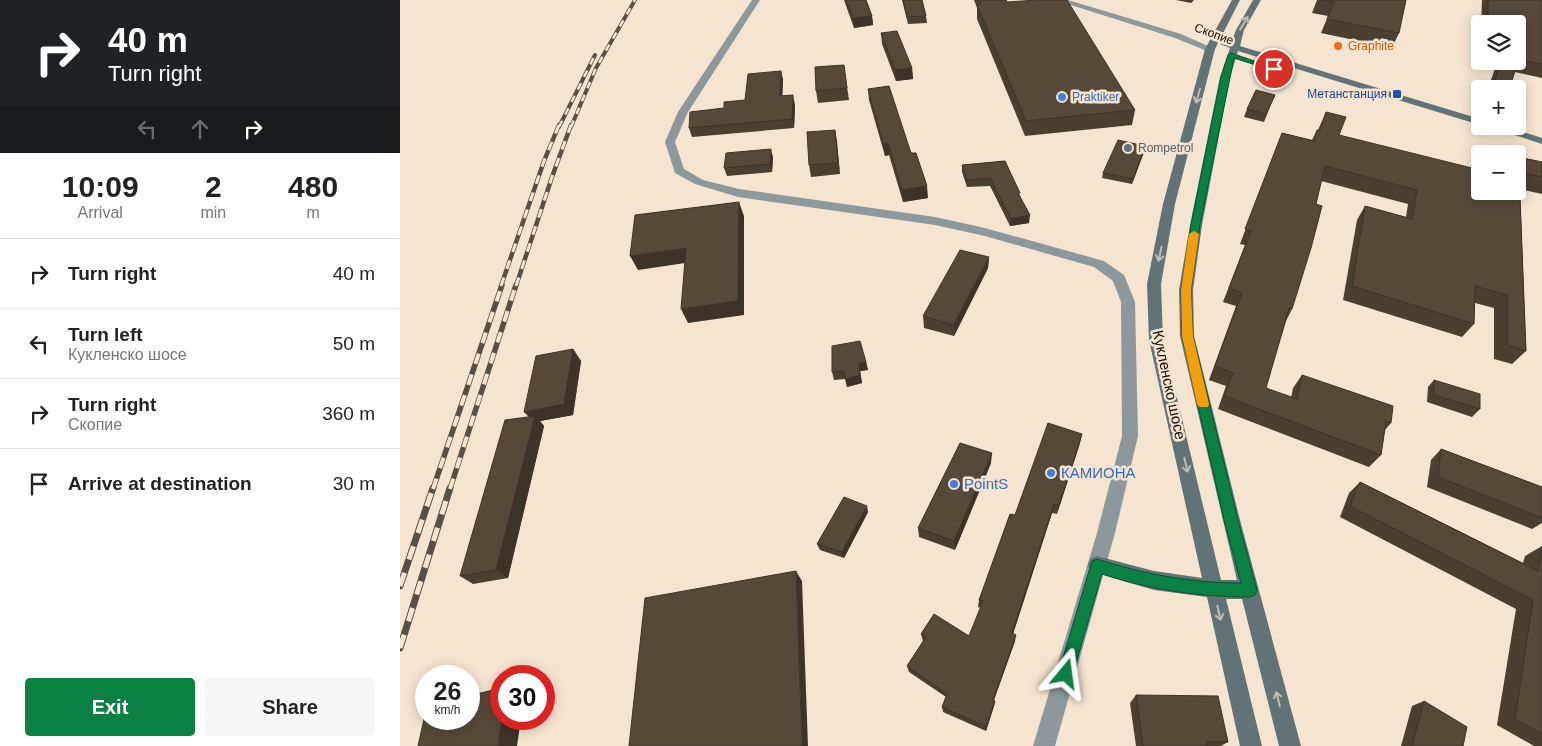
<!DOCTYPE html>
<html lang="en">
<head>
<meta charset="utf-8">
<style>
  :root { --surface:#fff; --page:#f6f6f6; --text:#222; --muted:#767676; --line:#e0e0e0; --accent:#0b8043 }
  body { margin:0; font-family:Arial,sans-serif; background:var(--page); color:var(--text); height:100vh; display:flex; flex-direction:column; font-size:19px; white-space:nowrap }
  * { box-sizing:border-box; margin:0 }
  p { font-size:16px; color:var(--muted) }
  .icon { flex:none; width:28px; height:28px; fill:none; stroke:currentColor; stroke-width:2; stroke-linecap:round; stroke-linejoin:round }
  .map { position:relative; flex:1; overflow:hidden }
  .panel { display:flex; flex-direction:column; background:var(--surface); width:400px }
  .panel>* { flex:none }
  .top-card { background:#202124; color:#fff; overflow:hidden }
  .buttons { position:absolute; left:1071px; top:15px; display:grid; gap:10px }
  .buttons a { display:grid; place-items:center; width:55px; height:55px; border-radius:5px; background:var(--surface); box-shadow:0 2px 12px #0003; font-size:25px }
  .speed { position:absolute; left:15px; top:665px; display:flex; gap:10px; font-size:25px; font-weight:700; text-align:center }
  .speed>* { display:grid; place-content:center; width:65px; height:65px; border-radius:50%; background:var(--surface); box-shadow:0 2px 12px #0003; line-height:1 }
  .speed small { font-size:12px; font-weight:400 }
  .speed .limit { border:8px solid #d22; background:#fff; color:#111 }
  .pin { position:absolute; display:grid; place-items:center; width:42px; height:42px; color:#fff; margin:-21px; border:2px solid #fff; border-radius:50%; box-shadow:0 1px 5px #0007 }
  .me { position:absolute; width:55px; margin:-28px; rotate:16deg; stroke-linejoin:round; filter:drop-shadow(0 0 4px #0008) }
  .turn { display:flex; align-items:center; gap:18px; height:105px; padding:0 25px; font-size:22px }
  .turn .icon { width:65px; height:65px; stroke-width:2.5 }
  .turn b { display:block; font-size:35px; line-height:42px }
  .lanes { display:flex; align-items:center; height:48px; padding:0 25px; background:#0003; justify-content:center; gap:25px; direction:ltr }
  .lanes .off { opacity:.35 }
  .eta { display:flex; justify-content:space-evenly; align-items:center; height:85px; text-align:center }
  .eta b { font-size:30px; font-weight:800; line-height:35px }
  .primary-button { display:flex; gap:10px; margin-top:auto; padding:10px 25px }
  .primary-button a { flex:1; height:58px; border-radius:5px; background:var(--accent); color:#fff; font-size:20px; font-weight:800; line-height:58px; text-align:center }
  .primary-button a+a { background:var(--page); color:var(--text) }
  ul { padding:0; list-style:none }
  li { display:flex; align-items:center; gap:15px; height:70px; padding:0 25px; border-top:1px solid var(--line) }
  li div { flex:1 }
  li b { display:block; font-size:19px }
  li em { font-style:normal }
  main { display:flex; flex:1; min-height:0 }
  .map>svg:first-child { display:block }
</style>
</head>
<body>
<main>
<section class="panel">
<div class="top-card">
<div class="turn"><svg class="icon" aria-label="right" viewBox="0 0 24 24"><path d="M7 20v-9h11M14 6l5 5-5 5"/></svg><div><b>40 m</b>Turn right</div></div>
<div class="lanes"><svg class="icon off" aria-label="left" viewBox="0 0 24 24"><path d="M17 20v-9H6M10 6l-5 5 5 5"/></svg><svg class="icon off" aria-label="ahead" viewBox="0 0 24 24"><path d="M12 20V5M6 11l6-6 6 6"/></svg><svg class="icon" aria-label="right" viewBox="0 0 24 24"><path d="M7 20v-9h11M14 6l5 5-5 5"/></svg></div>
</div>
<div class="eta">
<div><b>10:09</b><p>Arrival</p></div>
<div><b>2</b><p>min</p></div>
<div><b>480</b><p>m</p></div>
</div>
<ul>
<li><svg class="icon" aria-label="right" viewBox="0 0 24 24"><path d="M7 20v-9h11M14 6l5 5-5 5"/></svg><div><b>Turn right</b></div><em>40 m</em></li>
<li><svg class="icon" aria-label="left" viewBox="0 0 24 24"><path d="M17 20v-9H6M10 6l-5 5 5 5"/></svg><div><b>Turn left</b><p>Кукленско шосе</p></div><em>50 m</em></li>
<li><svg class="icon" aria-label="right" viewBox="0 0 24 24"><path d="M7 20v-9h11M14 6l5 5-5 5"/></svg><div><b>Turn right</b><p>Скопие</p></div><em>360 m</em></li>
<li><svg class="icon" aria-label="arrive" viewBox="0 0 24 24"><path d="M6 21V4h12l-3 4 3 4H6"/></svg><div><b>Arrive at destination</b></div><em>30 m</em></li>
</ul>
<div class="primary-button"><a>Exit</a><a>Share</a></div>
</section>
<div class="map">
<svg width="1142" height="746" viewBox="0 0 1142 746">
  <rect width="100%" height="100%" fill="#f5e4cf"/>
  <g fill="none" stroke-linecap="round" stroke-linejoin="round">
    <path fill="#8c989b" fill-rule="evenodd" d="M352 0H360L288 112 275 142 284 169 303 180 339 189 535 217 585 228 704 261 724 275 735 302 738 436 715 533 655 746H633L697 533 722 436 721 302 713 281 694 267 585 236 535 225 338 197 295 184 275 173 265 142 278 112Z
      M655 0H668L781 34 815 49 810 52 807 51 775 38Z"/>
    <path fill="#617377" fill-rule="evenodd" d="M832 0H840L815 49 775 204 761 284 763 340 821 580H837L780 336 779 290 790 225 820 77 830 48 820 44 825 41 831 43 836 30 853 0H861L844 30 840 46 1080 119V125L838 51 830 77 802 225 793 290 794 336 840 520 901 746H879L842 599H826L862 746H840L807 597 754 590 690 571 688 565 690 559 697 556 754 571 802 578 749 340 747 284 763 204 805 49Z
      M1088 126H1105L1142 138V144Z"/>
    <g stroke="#595045" stroke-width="4">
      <path id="rail-far3" d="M159 127 195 55
        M171 127 196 68 235 0"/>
    </g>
    <g stroke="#595045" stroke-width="4.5">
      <path id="rail-far2" d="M101 286 144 161 159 125
        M116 286 152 177 171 125"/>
    </g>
    <g stroke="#595045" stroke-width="5.5">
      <path id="rail-far1" d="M33 489 102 285
        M50 489 116 285"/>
    </g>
    <g stroke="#595045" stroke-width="7">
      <path id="rail" d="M0 586 33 488
        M0 648 50 488"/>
    </g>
    <use href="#rail-far3" stroke="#f5e4cf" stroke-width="2.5" stroke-dasharray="7" stroke-linecap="butt"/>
    <use href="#rail-far2" stroke="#f5e4cf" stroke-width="3" stroke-dasharray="9" stroke-linecap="butt"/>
    <use href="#rail-far1" stroke="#f5e4cf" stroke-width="4" stroke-dasharray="11" stroke-linecap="butt"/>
    <use href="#rail" stroke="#f5e4cf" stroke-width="5" stroke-dasharray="14" stroke-linecap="butt"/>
  </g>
  <path fill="#4b3f30" d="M444 0H466L472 16 473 25 454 28Z
    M502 0H522L526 16 527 23 508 24Z
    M574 0H606L607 2 735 110 732 125 625 136 577 19V8Z
    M776 0H794L791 3Z
    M917 0H1006L999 33 992 48 921 33 928 16 912 13Z
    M1082 0H1142V78L1115 72 1111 84 1108 89H1088L1095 68 1080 65V61H1118V24H1081Z
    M481 33 512 68 513 79 496 81 482 44Z
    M444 65 449 100 418 103 416 91Z
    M381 71 383 80 382 96 395 105 394 128 292 137 289 128 345 100Z
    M468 89 511 153 528 198 503 202 489 155 485 156 469 100Z
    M875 95 864 122 844 117 847 109Z
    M926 112 939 135 1080 191 1118 157 1142 162V194L1120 189 1126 351 1112 364 1094 359V308L1075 303 1074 324 1062 337 943 300 957 220 965 206 1006 217 1008 204 921 181 892 309 886 321 866 388 891 398 893 388 902 375 991 423 985 430 981 455 969 467 818 409 826 386 809 380 836 306 823 302 845 245 840 244 882 133 912 140 917 130H918Z
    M435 130 440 174 411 177 409 165Z
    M744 152 732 184 702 178 703 173Z
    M373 157 372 172 327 176 324 168Z
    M605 161 620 196 629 223 610 226 590 186 567 187 562 172V165Z
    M589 257 588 268 554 336 524 328 523 316Z
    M173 349 181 361 173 415 140 421 144 426 108 578 73 584 60 576 129 417Z
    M466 362 468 370 460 371 462 383 447 387 445 379 434 380 432 372Z
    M1034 380 1080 409 1072 417 1027 402 1028 387Z
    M680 443 657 514 652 513 613 634 615 641 594 700 595 701 594 706 586 731 543 712 542 707 546 697 509 672 507 666 523 641 521 634 569 636 581 608 578 607 579 600 615 515Z
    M1041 449 1142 487V523L1132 529 1027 487 1031 460Z
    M591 463 555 550 519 537 518 528Z
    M960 482 1123 563 1125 556 1142 546V746H1134L1097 725 1116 609 940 517 949 493Z
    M468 512 444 558 420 550 417 544Z
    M736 695 828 742 821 746H736L730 703Z
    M1024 701 1063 746H1001L1012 706Z"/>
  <path fill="#3d3327" d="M472 16 473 25 454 28 453 18Z
    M512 68 513 79 496 81 495 70Z
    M381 71 383 80 382 106 380 96Z
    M393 95 395 105 394 128 392 119Z
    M435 130 437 141 440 174 438 163Z
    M488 143 489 155 485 156 483 144Z
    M745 146 744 152 732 184 733 179Z
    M371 149 373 157 372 172 370 164Z
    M527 186 528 198 503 202 502 190Z
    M339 202 344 216V315L288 323 281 309Z
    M630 215 629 223 610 226 611 219Z
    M286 248 292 262 238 270 230 256Z
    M589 257 588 268 554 336V325Z
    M173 349 181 361 173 415 140 421 144 426 108 578 96 570 133 421 124 412Z
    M466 362 468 370 460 371 462 383 447 387 446 379 459 363Z
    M682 434 680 443 657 514 659 505Z
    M592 453 591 463 555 550 554 541Z
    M654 504 652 513 611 640 612 633Z
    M467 506 468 512 444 558 442 552Z
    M396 571 402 581 408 746H402Z
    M616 635 615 641 592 705 593 700Z
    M595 701 594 706 586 731V727Z
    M102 719H121L117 746H98Z"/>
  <path fill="#574938" stroke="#3d3327" d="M446 0H466L472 16 453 18Z
    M503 0H522L526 16 507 17Z
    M579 0H606L607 2 637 0H667L735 110 626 121 577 5 581 4Z
    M922 0H1006L999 33 927 19 934 2Z
    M1088 0H1142V64L1118 60 1111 84 1095 80 1101 61H1118V24H1088Z
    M497 31 512 68 495 70 481 33Z
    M444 65 447 88 416 91 415 67Z
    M381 71 380 96 393 95 392 119 289 128 290 112 324 108V102L345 100 348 74Z
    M489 86 511 153H516L527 186 502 190 488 143 483 144 468 89Z
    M856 90 875 95 866 114 847 109Z
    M926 112 946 117 939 135 1080 170V191H1118V157L1142 162V177L1119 172 1126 351 1107 345V295L1075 286 1074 324 952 286 965 206 1012 219 1017 190 925 166 916 204 922 206 911 248 892 309 889 308 866 388 897 399 902 375 993 406 991 423 986 421 981 455 824 396 833 373 815 366 842 293 829 288 851 231 845 229 882 133 914 141 917 130H920Z
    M435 130 438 163 409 165 407 132Z
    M718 140 745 146 733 179 703 173Z
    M371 149 370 164 324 168 326 153Z
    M1091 151 1105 154H1091Z
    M605 161 620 193H618L630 215 611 219 590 178 567 180 562 165Z
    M339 202 338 301 281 309 286 248 230 256 235 215Z
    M560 250 589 257 554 325 523 316Z
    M460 341 466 362 459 363 460 375 446 379 443 371 432 372V346Z
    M173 349 164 404 124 412 136 356Z
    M1034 380 1080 394V409L1034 395Z
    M135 416 96 570 60 576 105 420Z
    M648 423 682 434 659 505 654 504 612 633 616 635 593 700 595 701 586 727 542 707 547 694 507 666 526 637 521 634 534 614 569 636 583 601 579 600 610 514 615 515Z
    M560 443 592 453 554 541 518 528Z
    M1041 449 1142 487V518L1038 477Z
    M960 482 1138 571 1142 546V734L1115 719 1133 600 950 506Z
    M444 497 467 506 442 552 417 544Z
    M396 571 402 746H229L245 598Z
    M101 688V719H102L98 746H18L26 710V719H69V696Z
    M736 695 818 696 828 742H806L807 746H743Z
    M1024 701 1067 727 1063 746H1012Z"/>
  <defs><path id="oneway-shaft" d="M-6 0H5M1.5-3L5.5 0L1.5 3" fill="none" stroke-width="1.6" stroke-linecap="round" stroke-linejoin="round" transform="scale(1.25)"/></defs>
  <g stroke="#c1bcb0">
    <use href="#oneway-shaft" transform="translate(844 23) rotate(-59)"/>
    <use href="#oneway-shaft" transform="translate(798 96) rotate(106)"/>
    <use href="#oneway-shaft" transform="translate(760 254) rotate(101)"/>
    <use href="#oneway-shaft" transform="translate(786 465) rotate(77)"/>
    <use href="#oneway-shaft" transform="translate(819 613) rotate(77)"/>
    <use href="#oneway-shaft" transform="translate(878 699) rotate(-104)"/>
  </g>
  <path fill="#0b8043" stroke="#07532c" d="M831 53 878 69 874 71 834 58 800 225 791 290 793 336 838 520 857 590 855 595 850 597C799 597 751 590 702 574L673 674 671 679 666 681 660 679 658 674 692 561 697 559C744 574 791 583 841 583L824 520 782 336 781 290 791 225 821 77 828 55Z"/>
  <path fill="#f59e0b" d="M794 231 799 234 791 290 793 336 809 404 808 407H799L797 404 782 336 781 290 789 234Z"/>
  <circle fill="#e8710a" stroke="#f5e4cf" stroke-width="2" cx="938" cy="46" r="5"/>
  <rect fill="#1a4fb4" stroke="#f5e4cf" stroke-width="2" x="992" y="89" width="10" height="10" rx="2.5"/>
  <g fill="#3f7fe0" stroke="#f5e4cf" stroke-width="2">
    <circle cx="662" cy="97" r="5"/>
    <circle cx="651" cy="473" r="5"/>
    <circle cx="554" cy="484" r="5"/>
  </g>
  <circle fill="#5c6f8a" stroke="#f5e4cf" stroke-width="2" cx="728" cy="148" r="5"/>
  <g text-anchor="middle" stroke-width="5" stroke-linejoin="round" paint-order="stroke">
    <g font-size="12" fill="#161009" stroke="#f5e4cf">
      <text transform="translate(814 34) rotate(20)" y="4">Скопие</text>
    </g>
    <g font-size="12" fill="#c56008" stroke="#f5e4cf" text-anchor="start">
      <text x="948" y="50">Graphite</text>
    </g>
    <g font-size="12" fill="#164399" stroke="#f5e4cf" text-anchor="end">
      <text x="987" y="98">Метанстанция</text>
    </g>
    <g font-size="12" fill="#366cbe" stroke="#f5e4cf" text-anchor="start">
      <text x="672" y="101">Praktiker</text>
    </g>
    <g font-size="12" fill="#4e5e75" stroke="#f5e4cf" text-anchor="start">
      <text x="738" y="152">Rompetrol</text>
    </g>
    <g font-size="15" fill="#161009" stroke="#f5e4cf">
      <text transform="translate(769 385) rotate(78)" y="5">Кукленско шосе</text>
    </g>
    <g font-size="15" fill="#366cbe" stroke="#f5e4cf" text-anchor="start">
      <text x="661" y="478">КАМИОНА</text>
      <text x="564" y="489">PointS</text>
    </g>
  </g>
</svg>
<div class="buttons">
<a><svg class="icon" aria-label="layers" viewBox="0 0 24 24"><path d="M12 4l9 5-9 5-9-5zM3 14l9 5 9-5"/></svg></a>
<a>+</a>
<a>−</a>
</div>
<div class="speed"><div>26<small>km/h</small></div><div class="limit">30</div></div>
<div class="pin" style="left:874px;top:69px;background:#d93025"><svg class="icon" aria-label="arrive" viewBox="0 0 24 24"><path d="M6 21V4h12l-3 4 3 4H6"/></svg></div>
<svg class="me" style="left:666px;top:674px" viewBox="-20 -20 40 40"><path d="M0-17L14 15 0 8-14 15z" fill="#0b8043" stroke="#fff" stroke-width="4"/></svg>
</div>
</main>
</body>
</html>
